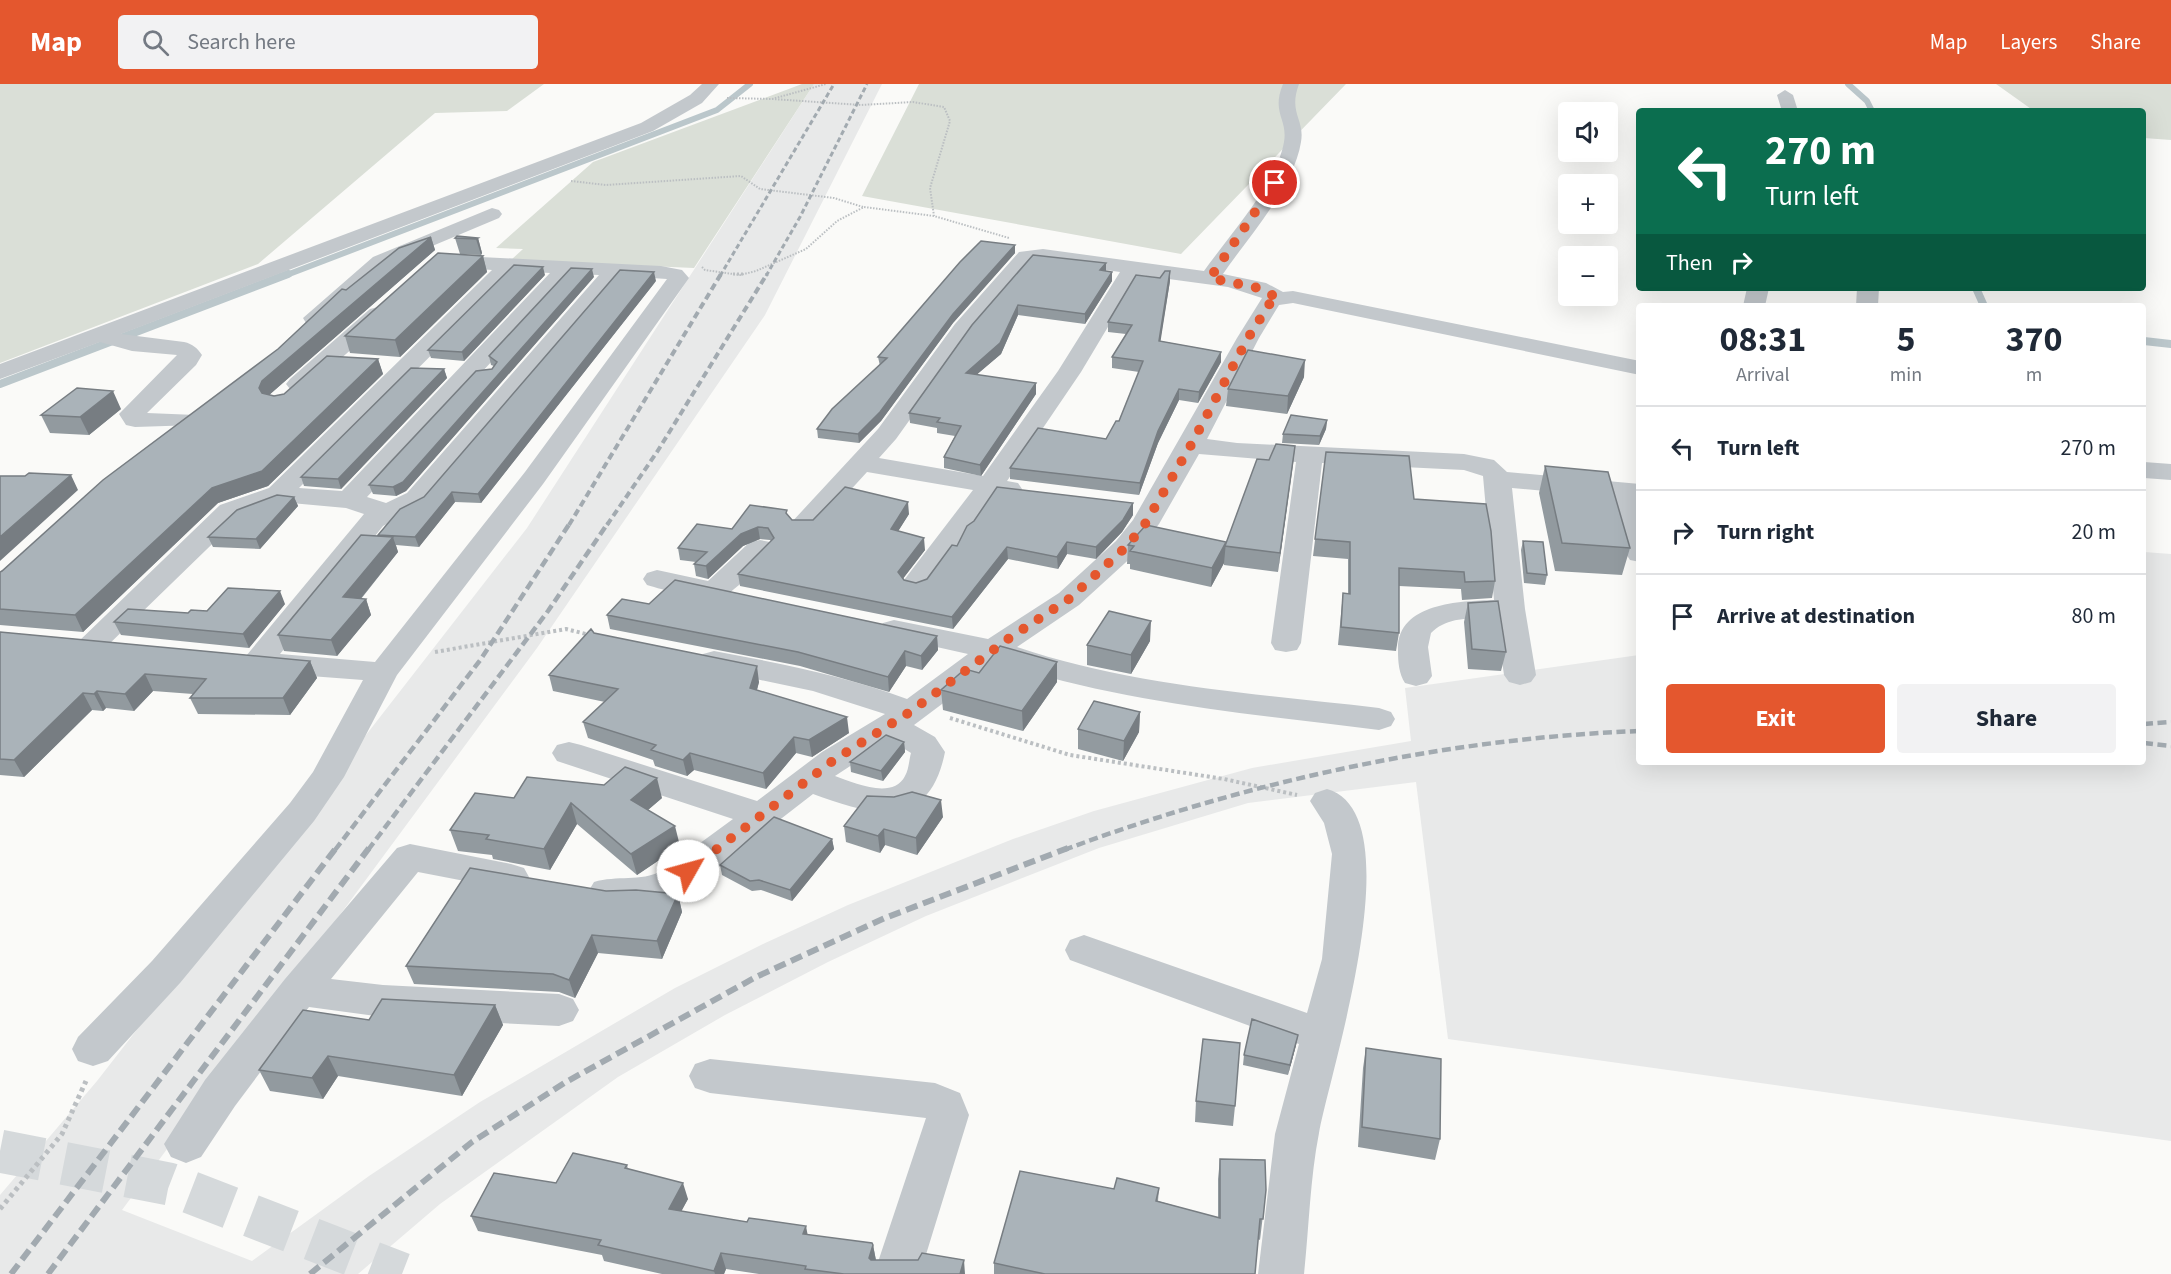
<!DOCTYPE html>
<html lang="en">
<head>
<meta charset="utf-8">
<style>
  :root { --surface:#fff; --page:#f2f2f3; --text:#1f2937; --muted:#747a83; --line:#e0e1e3; --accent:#e4572e }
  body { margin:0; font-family:"Source Sans 3",sans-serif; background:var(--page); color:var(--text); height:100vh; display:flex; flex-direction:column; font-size:22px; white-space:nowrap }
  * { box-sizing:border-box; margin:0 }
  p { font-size:20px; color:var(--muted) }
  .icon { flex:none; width:33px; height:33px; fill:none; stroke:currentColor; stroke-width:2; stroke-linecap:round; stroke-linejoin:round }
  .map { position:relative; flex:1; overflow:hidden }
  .drawer { position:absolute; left:1636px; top:219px; width:510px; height:462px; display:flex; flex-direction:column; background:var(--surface); border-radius:6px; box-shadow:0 6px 24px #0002 }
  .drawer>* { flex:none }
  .hud { position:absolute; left:1636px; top:24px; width:510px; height:183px; border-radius:6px; box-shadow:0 6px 24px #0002; background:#0b6e4f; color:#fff; overflow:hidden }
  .buttons { position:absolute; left:1558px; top:18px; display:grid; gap:12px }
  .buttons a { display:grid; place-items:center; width:60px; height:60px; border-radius:6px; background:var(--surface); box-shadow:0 6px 24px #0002; font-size:30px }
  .pin { position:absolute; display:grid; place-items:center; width:51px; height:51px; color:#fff; margin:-26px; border:3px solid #fff; border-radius:50%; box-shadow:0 2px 6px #0007 }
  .me { position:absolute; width:66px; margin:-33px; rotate:52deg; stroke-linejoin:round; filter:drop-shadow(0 0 4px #0008) }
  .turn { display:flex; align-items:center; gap:21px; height:126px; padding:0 30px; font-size:27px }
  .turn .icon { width:78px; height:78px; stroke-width:2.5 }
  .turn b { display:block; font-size:42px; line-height:51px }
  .then { display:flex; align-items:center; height:57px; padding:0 30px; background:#0003; gap:12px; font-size:22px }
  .eta { display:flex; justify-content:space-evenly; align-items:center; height:102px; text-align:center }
  .eta b { font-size:36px; font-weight:700; line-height:42px }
  .button { display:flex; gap:12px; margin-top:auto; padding:12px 30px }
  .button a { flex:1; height:69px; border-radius:6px; background:var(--accent); color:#fff; font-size:24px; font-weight:700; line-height:69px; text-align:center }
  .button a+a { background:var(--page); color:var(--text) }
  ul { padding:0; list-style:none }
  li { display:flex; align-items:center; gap:18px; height:84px; padding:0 30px; border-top:2px solid var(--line) }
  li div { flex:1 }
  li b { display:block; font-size:22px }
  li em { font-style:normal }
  header { display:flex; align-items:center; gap:36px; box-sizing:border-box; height:84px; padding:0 30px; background:var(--accent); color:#fff }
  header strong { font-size:28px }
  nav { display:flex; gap:33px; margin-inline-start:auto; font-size:21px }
  .search { width:420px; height:54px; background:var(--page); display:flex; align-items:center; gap:15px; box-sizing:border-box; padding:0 21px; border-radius:6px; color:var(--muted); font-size:22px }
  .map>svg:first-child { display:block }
</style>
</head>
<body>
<header>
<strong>Map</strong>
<div class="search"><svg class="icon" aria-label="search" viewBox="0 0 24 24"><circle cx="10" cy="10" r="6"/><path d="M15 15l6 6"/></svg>Search here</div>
<nav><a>Map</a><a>Layers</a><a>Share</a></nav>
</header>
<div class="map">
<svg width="2171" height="1190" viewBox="0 0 2171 1190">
  <rect width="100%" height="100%" fill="#fafaf8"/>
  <path fill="#e8e9e9" d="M814 0H882L765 231 537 564 122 1126 252 1177 369 1092 480 1018 675 904 763 860 848 821 1013 755 1094 727 1252 684 1411 657 1405 604 1639 571 1640 678H2144V468L2171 470V1057L1448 955 1416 698 1248 719 1099 764 926 832 828 878 725 931 618 993 440 1120 358 1190H0V1111L97 997 527 444Z"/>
  <path fill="#dadfd7" d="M0 0H544L507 27 435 29 258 180 0 279Z
    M802 0H814L694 184 511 176 523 165 496 164 593 78Z
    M919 0H1346L1181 170 862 112Z
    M1996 0H2171V56L2144 54V27H2034Z"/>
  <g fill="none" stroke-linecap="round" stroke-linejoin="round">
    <path stroke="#bbc7cb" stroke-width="6" d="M1848 0 1867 17 1872 27
      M284 192 717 26 750 0"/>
    <path stroke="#bbc7cb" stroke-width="8" d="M1976 204 1984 222
      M2144 257 2171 260
      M0 300 288 190"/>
    <path stroke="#d5d9db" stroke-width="43" stroke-dasharray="43 22" stroke-linecap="butt" d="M0 1067 169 1100 402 1190"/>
    <path stroke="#bbbfc2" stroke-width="2" stroke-dasharray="1.5 1.5" stroke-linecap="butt" d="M727 14 772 15 826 0
      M772 15 861 21 913 18 944 23 950 37 930 104 934 132
      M571 97 606 101 741 92 760 105 834 114 863 123
      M702 183 705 186 740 191 756 187 806 165 837 137 864 123 934 132 1009 154"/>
    <path stroke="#bbbfc2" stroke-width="3" stroke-dasharray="2 2" stroke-linecap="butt" d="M733 190H744"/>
    <path stroke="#bbbfc2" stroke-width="4" stroke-dasharray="3 3" stroke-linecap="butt" d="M435 568 566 545 590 551
      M950 634 1070 671 1224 695 1297 711"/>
    <path stroke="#bbbfc2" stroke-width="5" stroke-dasharray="4 4" stroke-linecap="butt" d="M0 1125 62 1050 86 997"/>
    <path fill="#c3c8cc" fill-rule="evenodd" d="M702 0H719L702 19 653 47 121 250 184 258C193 260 197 264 202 271L196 281 147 329 196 331 199 336 196 341 135 343 126 341 119 330 177 271 132 267 100 258 0 295V280L641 39 690 11Z
      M1283 0H1299C1288 29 1305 35 1301 58 1294 103 1248 153 1223 190L1266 199 1283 208 1293 207 1640 277V291L1293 219 1279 221 1259 254 1207 355 1237 359 1464 370 1494 376 1507 388 1640 400V478L1630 476 1626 470 1610 413 1512 404 1525 525 1536 591 1531 598 1520 601 1509 598 1504 591 1496 534C1475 534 1447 532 1431 549L1428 563 1432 592 1427 599 1416 602 1405 599C1399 590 1398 578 1398 567 1396 519 1460 517 1494 516L1483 392 1464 386 1322 379 1301 559 1297 566 1286 568 1275 566 1271 559 1296 378 1199 370 1159 440 1136 469 1079 521 1017 563C1133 602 1258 610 1379 624L1391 628 1395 635 1391 642 1379 646C1251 630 1121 619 998 578L914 641 935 653 945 668C929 748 873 732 813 710L688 807 654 821 607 822 594 818 588 808 594 798C617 791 640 798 662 787L733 735 557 677 552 669 557 661 569 658 581 661 757 717 822 668 885 630 813 607 703 584 698 577 703 570 714 567C779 579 845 592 907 615L968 570 883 551 879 545 883 539 894 536 988 555 1059 509 1116 457 1133 436 1237 254 1262 214 1228 203 1139 191 1081 288 1007 397 1018 399 1022 405 1018 411 1009 413 997 411 926 506 916 509 906 506 901 500 973 406 867 388 814 446 804 448 794 446 790 440 878 345 955 240 1019 168 1043 165 1204 187C1228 153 1277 99 1284 58 1288 35 1271 29 1283 0ZM1043 177 1120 188 1058 287 983 392 879 374 896 355 971 250 1032 178ZM890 656 911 669C909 676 909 685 905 692 893 716 854 699 835 692Z
      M1785 6 1793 11 1798 27H1782L1777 11Z
      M492 124 499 126 502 130 499 134 387 181 322 239H306L303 234 373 173Z
      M441 171 661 182 682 186 689 194 543 400 397 591 344 693 314 737 180 899 108 977 93 982 78 977 72 965 78 953 152 877 290 719 313 688 363 596 257 588 246 585 241 578 364 430 346 424 280 418 240 433 103 566 92 568 81 566 77 559 220 421 269 404 492 186 434 181 431 177 434 173ZM515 187 550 189 342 407 299 404ZM572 190 599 191 407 409 386 419 367 413ZM621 192 667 195 525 388 375 578 280 570 383 442 425 421Z
      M1747 204H1769L1765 222H1743Z
      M1857 204H1879L1878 222H1856Z
      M378 223 386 225 389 230 386 235 306 305H290L286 300 290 295 370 225Z
      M2144 378 2171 380V396L2144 394Z
      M760 456 770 458 774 464C765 477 730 514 715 516 698 517 665 506 647 501L643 495 647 489 657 486 708 497 750 458Z
      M1327 705C1415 730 1330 987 1319 1049 1310 1095 1309 1144 1304 1190H1258L1275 1050 1299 960 1070 876 1065 866 1070 856 1084 851 1307 929 1322 875 1332 770 1324 739 1310 717 1315 709Z
      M410 760 511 780 524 784 529 793 524 802 511 806 418 788 331 895 383 901 559 910 573 915 579 926 573 937 559 942 383 933 309 923 235 1022 201 1073 186 1079 171 1073 164 1060 205 996 285 895 397 764Z
      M710 975 935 999 960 1009 969 1031 920 1190H874L926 1034 710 1009 695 1004 689 992 695 980Z"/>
    <path stroke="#a2aab0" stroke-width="3" stroke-dasharray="5 3" stroke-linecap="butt" d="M720 192 834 0
      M766 192 800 133 867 0"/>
    <path stroke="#a2aab0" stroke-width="4" stroke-dasharray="7 4" stroke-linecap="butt" d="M569 441 721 190
      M607 441 657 368 767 190"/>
    <path stroke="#a2aab0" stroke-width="4.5" stroke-dasharray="9 4.5" stroke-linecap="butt" d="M2144 640 2171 638
      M2144 659 2171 662
      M335 766 481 575 570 439
      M368 766 548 527 608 439
      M1064 766C1245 698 1447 654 1640 647"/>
    <path stroke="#a2aab0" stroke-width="6" stroke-dasharray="12 6" stroke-linecap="butt" d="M11 1190 336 764
      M48 1190 369 764
      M310 1190 472 1058 566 998 756 893 885 834 1068 764"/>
  </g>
  <path fill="#929a9f" d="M431 153 435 166 269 311 274 312 284 310 378 275 383 290 268 402 218 419 83 548 0 541V488L278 265 346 206Z
    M455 154H478L482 169 481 171 460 170Z
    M1015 161V169L953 239 881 337 859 359 818 354 817 345 880 282 878 273Z
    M483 172 487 188 400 273 350 269 345 252Z
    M1106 179V187L1112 197 1085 240 1018 231 1001 270 977 290 1036 310 981 392 944 384V373L955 352 937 349V344L910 339 909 329 972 241Z
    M545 191 464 277 431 274 428 266Z
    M594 193 406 407 396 412 373 410 369 401 492 285 494 282 491 281 489 272Z
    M656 197 481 419 455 418 419 463 396 461 398 468 361 515H366L371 531 337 572 284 567 278 551 378 452V451L424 413Z
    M1170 197 1160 257 1221 268V278L1198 319 1179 316 1158 359 1139 411 1010 395V384L1106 355 1119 337 1139 288 1112 284V273L1126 250 1108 248V238Z
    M444 285 447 294 341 405 304 402 301 393Z
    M1304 293 1287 330 1226 322 1228 305Z
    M121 325 89 351 50 349 41 331Z
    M1327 336 1326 345 1319 361 1282 359 1283 350Z
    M1295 362 1278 488 1224 481V479L1211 503 1130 485V480H1127L1128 461 1226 458 1269 376Z
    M1326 368 1414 415 1495 497 1492 514 1462 516 1461 505 1399 502V549L1396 567 1338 561 1343 509H1348V475L1313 472Z
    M1545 382 1630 464 1622 491 1555 487 1539 409Z
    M294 413 298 422 260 465 213 463 208 453Z
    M909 430 898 447 925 466 903 494 904 496 916 499 927 495 957 462 1133 431 1122 448 1096 475 1067 470 1058 485 1008 475 953 545 740 502 738 490 771 457 770 456 760 455 743 462 708 495 696 492 694 480 696 478 680 476 678 464 732 445 788 432 792 436H813Z
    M1523 457 1547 491 1545 501 1524 499 1521 466Z
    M1468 519 1506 568 1501 587 1468 585 1464 538Z
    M285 520 249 564 121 551 114 538 188 529Z
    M649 520 937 552 938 566 922 586 906 582 889 608 800 582 610 545 607 531Z
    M0 548 310 577 317 594 290 631 198 630 190 614 193 610 153 607 134 627 106 624 103 627 92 626 24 693 0 691Z
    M594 549 759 598 757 606 849 649 812 673 796 669 766 705 694 686 687 692 655 682 653 676 588 654 583 638 605 618 553 607 549 591Z
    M1150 557 1131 590 1087 581V561Z
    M1057 598 1023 647 943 626 941 606Z
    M1140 628 1139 648 1123 677 1078 665V645Z
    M904 658 905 668 883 697 851 688 850 678Z
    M514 714H662L648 726 680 762 637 791 577 740 550 786 493 775 492 771 458 767 450 746Z
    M943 733 917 771 885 761 880 769 846 758 844 742Z
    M832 755 834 765 792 817 761 806 752 807 722 791 720 781Z
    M606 807 678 810 682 828 662 875 598 869 575 914 559 908 414 900 406 882Z
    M495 921 503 941 462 1012 338 992 323 1015 270 1007 259 986 369 936Z
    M1296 961 1288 991 1243 981 1244 971Z
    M1366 964 1440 1055 1435 1076 1358 1063 1363 984Z
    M1196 1017 1235 1022 1233 1042 1195 1038Z
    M1220 1075 1266 1106 1260 1156 1258 1155 1255 1190H994V1179L1114 1105 1159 1104 1158 1117 1218 1134V1095Z
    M627 1081 628 1085 688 1115 681 1127 807 1151 873 1161 876 1176 960 1190H759L726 1185 724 1190H662L604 1177 602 1171 478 1147 471 1132 556 1099Z"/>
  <path fill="#777d82" d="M431 153 435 166 268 312 265 319 259 304 262 297Z
    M478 154 482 169 481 171 476 155Z
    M1015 161V169L953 239 881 337 859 359 858 350 953 230Z
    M483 172 487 188 400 273 395 256Z
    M1106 179V188L1100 186Z
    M543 183 545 191 464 277 462 268Z
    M592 185 594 193 406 407 396 412 393 403Z
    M1170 187V197L1159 267V257Z
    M654 188 656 197 481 419 478 410Z
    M1112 188V197L1085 240V230Z
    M1018 221V231L1001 270 967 299 966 289Z
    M1221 268V278L1198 319 1199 308Z
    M378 275 383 290 268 402 218 419 83 548 75 531 212 404Z
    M1305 276 1304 293 1287 330 1288 312Z
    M444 285 447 294 341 405 338 395Z
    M1036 299V310L981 392 980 381Z
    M1179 305V316L1158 359 1139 411 1140 399 1158 347Z
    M113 307 121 325 89 351 80 333Z
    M1327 336 1326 345 1319 361 1320 352Z
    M1295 362 1293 380 1278 488 1280 469Z
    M71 391 78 406 0 477V453Z
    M452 408 455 418 419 463 415 453Z
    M294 413 298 422 260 465 256 455Z
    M908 418 909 430 892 457 891 445Z
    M1133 419V431L1122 448 1096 475V463Z
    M758 443 760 455 743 462 708 495 706 482 741 450Z
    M393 453 398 468 349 529 343 513Z
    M924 454 925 466 899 500 898 488Z
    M1067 458V470L1058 485 1057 473Z
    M1226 458 1224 479 1211 503 1212 484Z
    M1007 463 1008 475 953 545 952 533Z
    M280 507 285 520 249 564 243 550Z
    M366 515 371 531 337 572 331 556Z
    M1151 537 1150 557 1131 590V571Z
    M937 552 938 566 922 586 921 572Z
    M905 567 906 582 889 608 888 593Z
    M310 577 317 594 290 631 283 614Z
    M1057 578V598L1023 647 1022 627Z
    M757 582 759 598 753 620 750 604Z
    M145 590 153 607 134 627 125 610Z
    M97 607 106 624 103 627 94 610Z
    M83 609 92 626 24 693 14 676Z
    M1140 628 1139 648 1123 677 1124 657Z
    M847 633 849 649 812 673 809 656Z
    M794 653 796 669 766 705 763 689Z
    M904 658 905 668 883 697 881 687Z
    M690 669 694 686 687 692 683 676Z
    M657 694 662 714 636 736 631 716Z
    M941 716 943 733 917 771 916 754Z
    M571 719 577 740 550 786 544 765Z
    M675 742 680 762 637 791 631 770Z
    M884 745 885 761 880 769 878 752Z
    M832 755 834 765 792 817 790 806Z
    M678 810 682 828 662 875 657 857Z
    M592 851 598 869 575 914 569 896Z
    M495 921 503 941 462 1012 454 991Z
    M1298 951 1296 961 1288 991 1290 981Z
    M328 972 338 992 323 1015 312 994Z
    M683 1099 688 1115 674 1141 669 1125Z
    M806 1142 809 1158 803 1150Z
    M873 1161 876 1177 872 1189 869 1174Z
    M721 1169 726 1185 724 1190H715L714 1187Z
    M964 1176 965 1190H960Z"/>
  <path fill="#aab3b9" stroke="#777d82" stroke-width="1.5" d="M457 152 478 154 476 155 455 154Z
    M431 153 262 297 259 304 262 309 274 312 284 310 327 272 378 275 262 387 212 404 75 531 0 525V488L2 487 103 396 278 265 342 205 346 206 399 164Z
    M981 157 1015 161 953 230 880 328 858 350 817 345 832 325 887 274 878 273 960 178Z
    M438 169 483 172 395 256 345 252Z
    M1033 171 1106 179 1100 186 1112 188 1085 230 1018 221 1000 259 966 289 1036 299 980 381 944 373 961 342 937 338 940 334 909 329 972 241Z
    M514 181 543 183 462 268 428 266Z
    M571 184 592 185 403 398 393 403 369 401 476 287 492 285 497 278 489 272Z
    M620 186 654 188 478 410 452 408 415 453 378 451 400 425 424 413Z
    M1165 187H1170L1159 257 1221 268 1199 308 1179 305 1158 347 1140 399 1010 384 1038 344 1106 355 1116 337H1119L1143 277 1112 273 1132 241 1108 238 1136 191 1160 194Z
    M1248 266 1305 276 1288 312 1228 305Z
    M411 284 444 285 338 395 301 393Z
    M77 304 113 307 80 333 41 331Z
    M1291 331 1327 336 1320 352 1283 350Z
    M1276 360 1295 362 1280 469 1225 462 1257 375 1269 376Z
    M1326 368 1409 372 1414 415 1486 420 1491 447 1495 497 1465 498 1464 488 1399 484V549L1341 543 1343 509 1350 510V458L1315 455Z
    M1545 382 1608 388 1630 464 1562 459Z
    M29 389 71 391 0 453V392H25Z
    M845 403 908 418 891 445 924 454 898 488 904 496 916 499 927 495 952 461 957 462 967 442 974 437 997 403 1133 419 1123 436 1096 463 1067 458 1057 473 1007 463 952 533 738 490 774 454 768 444 758 443 741 450 706 482 694 480 707 468 678 464 697 440 732 445 750 421 787 426 786 429 792 436H813Z
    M277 411 294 413 256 455 208 453 237 426Z
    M1146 441 1226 458 1212 484 1130 467 1134 462 1128 461Z
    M361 451 393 453 343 513 366 515 331 556 278 551Z
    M1523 457 1543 458 1547 491 1527 489Z
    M675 496 937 552 921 572 905 567 888 593 798 568 607 531 622 515 649 520Z
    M228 504 280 507 243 550 114 538 128 525 188 529 191 526 207 527Z
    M1498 517 1506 568 1472 565 1468 519Z
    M1109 527 1151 537 1131 571 1087 561Z
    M591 545 594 549 757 582 750 604 847 633 809 656 794 653 763 689 690 669 683 676 651 666 656 661 583 638 618 605 549 591Z
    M0 548 310 577 283 614H190L206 595 145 590 125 610 97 607 94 610 83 609 14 676 0 675Z
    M1000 562 1057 578 1022 627 941 606 965 585 979 589Z
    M1094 617 1140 628 1124 657 1078 645Z
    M886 651 904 658 881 687 850 678Z
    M625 683 657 694 631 716 675 742 631 770 571 719 544 765 486 755 489 751 450 746 475 709 514 714 527 693 604 701Z
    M912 708 941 716 916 754 884 745 878 752 844 742 867 712 894 713Z
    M774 733 832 755 790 806 759 796 750 797 720 781Z
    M470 784 606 807 636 806 678 810 657 857 592 851 569 896 553 890 406 882Z
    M382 915 495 921 454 991 328 972 312 994 259 986 303 926 369 936Z
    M1252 935 1298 951 1290 981 1244 971Z
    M1203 955 1240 959 1235 1022 1196 1017Z
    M1366 964 1441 975 1440 1055 1362 1043Z
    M573 1069 627 1081 625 1084 683 1099 669 1125 747 1138 749 1134 806 1142 803 1150 872 1159 873 1161 869 1174 871 1176H918L922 1169 964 1176 960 1190H844L805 1185 806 1182 721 1169 714 1187 598 1161 601 1156 471 1132 494 1089 556 1099Z
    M1220 1075 1265 1076 1266 1106 1263 1135H1260L1255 1190H1045L994 1179 1020 1087 1114 1105 1117 1094 1159 1104 1156 1117 1220 1134Z"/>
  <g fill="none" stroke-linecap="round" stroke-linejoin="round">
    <path stroke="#e4572e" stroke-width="10" stroke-dasharray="0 18" d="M688 787 834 676 910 628 1008 555 1069 515 1126 463 1145 440 1191 361 1248 254 1272 216 1278 214 1258 204 1210 194 1275 99"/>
  </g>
</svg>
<div class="buttons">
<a><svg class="icon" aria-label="sound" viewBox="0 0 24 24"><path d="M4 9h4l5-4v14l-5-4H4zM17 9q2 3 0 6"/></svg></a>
<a>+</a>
<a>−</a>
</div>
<div class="pin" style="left:1275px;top:99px;background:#d93025"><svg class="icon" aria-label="arrive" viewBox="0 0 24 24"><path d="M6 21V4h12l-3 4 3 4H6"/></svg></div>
<svg class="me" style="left:688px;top:787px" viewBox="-20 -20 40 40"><circle r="19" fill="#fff"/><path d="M0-13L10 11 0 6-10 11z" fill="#e4572e"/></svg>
<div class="hud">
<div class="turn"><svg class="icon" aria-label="left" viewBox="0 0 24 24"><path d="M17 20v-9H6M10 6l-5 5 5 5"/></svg><div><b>270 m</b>Turn left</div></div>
<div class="then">Then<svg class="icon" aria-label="right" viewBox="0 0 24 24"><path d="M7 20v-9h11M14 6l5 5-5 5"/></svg></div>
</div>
<section class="drawer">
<div class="eta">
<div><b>08:31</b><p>Arrival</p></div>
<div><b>5</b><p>min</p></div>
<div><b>370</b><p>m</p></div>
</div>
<ul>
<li><svg class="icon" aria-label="left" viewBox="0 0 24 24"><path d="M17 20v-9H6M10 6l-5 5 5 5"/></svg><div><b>Turn left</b></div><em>270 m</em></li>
<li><svg class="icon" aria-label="right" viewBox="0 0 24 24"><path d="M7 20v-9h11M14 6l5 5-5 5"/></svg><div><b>Turn right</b></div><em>20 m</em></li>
<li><svg class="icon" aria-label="arrive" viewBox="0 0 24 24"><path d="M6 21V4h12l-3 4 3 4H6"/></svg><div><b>Arrive at destination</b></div><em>80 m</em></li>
</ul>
<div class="button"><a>Exit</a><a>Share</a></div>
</section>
</div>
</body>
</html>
